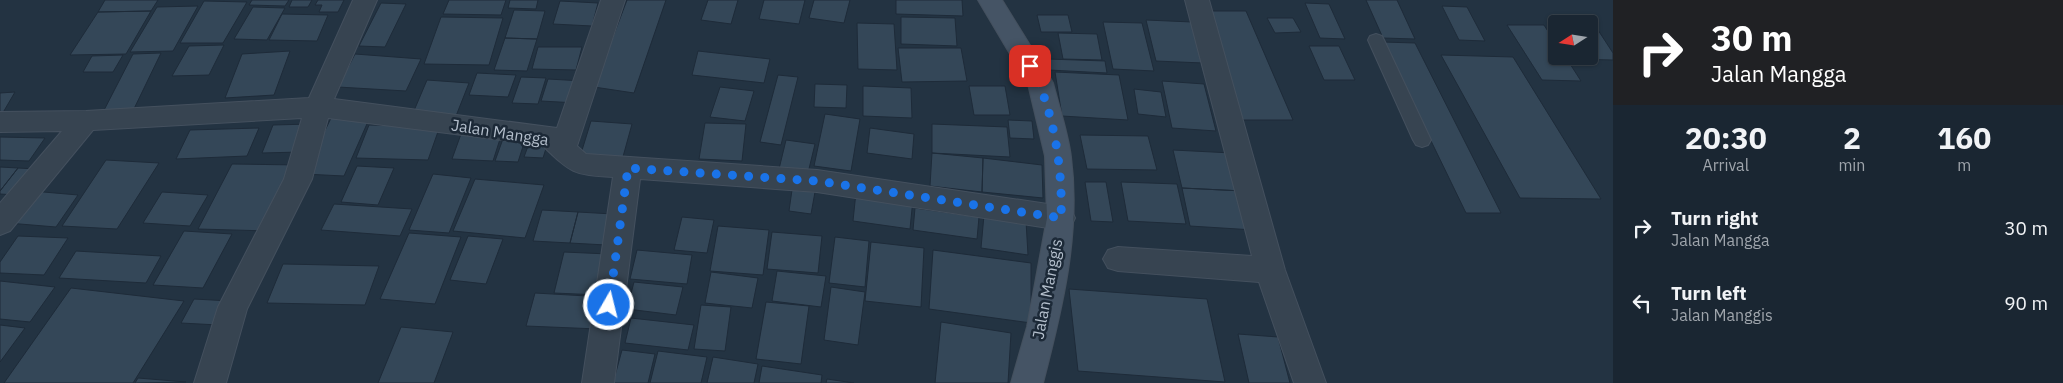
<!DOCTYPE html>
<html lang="en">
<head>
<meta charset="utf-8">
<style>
  :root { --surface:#1a2632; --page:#27323e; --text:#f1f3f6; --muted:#9fa5ac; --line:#38434d }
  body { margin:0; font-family:"IBM Plex Sans",sans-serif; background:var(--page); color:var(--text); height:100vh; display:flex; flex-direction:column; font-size:19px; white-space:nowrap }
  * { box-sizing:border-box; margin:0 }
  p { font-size:16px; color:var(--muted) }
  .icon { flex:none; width:28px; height:28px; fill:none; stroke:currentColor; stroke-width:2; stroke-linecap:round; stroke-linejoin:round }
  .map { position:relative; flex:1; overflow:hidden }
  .panel { display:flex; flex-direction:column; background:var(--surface); width:450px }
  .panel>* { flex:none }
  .top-card { background:#202124; color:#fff; overflow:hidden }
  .needle { width:32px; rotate:258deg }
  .tools { position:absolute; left:1548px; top:15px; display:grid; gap:10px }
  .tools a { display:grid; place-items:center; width:50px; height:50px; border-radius:5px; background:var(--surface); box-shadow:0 1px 4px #0004,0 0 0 1px var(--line); font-size:25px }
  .pin { position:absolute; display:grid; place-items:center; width:42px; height:42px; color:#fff; margin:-21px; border-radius:10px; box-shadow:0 2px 8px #0006 }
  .me { position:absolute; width:55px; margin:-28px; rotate:8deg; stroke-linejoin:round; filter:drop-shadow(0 0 4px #0008) }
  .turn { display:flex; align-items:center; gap:18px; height:105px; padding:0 15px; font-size:22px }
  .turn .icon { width:65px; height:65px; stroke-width:2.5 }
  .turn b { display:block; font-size:35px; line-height:42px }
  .eta { display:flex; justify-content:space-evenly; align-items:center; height:85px; text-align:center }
  .eta b { font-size:30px; font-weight:700; line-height:35px }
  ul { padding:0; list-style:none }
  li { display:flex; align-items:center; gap:15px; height:75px; padding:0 15px }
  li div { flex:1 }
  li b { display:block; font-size:19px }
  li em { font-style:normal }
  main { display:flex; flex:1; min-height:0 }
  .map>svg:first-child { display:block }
</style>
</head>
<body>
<main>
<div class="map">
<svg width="1613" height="383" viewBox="0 0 1613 383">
  <rect width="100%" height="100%" fill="#233342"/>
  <path fill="#344758" stroke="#1e2b39" d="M105 0H158L151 11 98 12Z
    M252 0H289L285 6 249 5Z
    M292 0H312L308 7H289Z
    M318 0H344L338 12H319L322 5H315Z
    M449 0H506L501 15 443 14Z
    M510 0H538L536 9 508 8Z
    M627 0H666L634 93 594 87Z
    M708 0H738L731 24 701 20Z
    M764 0H805L799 24 759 19Z
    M814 0H850L844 23 809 18Z
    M896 0H962L963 16 896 14Z
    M1366 0H1397L1415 39 1383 38Z
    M204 1 247 2 223 43H180Z
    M560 1 598 3 592 26 553 24Z
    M381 3 406 4 385 47 359 46Z
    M1305 3 1329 4 1345 39 1320 38Z
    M198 6 173 51 130 52 157 7Z
    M1442 6 1467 7 1485 41 1459 40Z
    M253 7 285 8 267 40 234 39Z
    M514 10 545 11 537 39 505 38Z
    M151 11 126 54 70 55 98 12Z
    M1201 11H1246L1293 120H1243Z
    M282 14 328 15 317 41 269 40Z
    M1037 15H1068L1072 32H1041Z
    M441 17 503 18 489 65 424 64Z
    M901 17 955 18 957 46 901 44Z
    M1267 18H1293L1301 32 1275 33Z
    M1146 20 1192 22 1203 63 1156 61Z
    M1103 22 1142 23 1154 71 1113 69Z
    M857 23 894 24 897 70 858 69Z
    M1507 25H1544L1556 44V56H1565L1581 81 1542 80Z
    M1589 30H1598L1613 53V60L1570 59 1569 56H1589Z
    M1058 33 1097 34 1102 60 1063 59Z
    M505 38 537 39 527 71 494 70Z
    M1383 42 1415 43 1501 213H1466Z
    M224 45 209 75 172 76 189 46Z
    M1309 46H1339L1355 80H1324Z
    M538 47H582L576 70 532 69Z
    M898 48H961L967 81 902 82Z
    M290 51 274 95 225 98 242 54Z
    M698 51 770 59 764 83 692 75Z
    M161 53 131 115 101 116 133 54Z
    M355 54 421 59 406 91 338 87Z
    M123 55 113 72H83L92 56Z
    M1441 55 1513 57 1601 199 1520 198Z
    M1048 59 1105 61 1107 73 1049 70Z
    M1055 72 1119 75 1128 120 1062 116Z
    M477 73 516 75 508 97 469 95Z
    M778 75 798 77 781 145 760 142Z
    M521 77 546 78 538 104 512 103Z
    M548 79 583 81 577 103 541 101Z
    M427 80 469 83 456 116 413 113Z
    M1162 81 1204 84 1216 131 1172 128Z
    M815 84 847 85 846 108 814 107Z
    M863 86 911 88 912 118 863 116Z
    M969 86H1005L1010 115H974Z
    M720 87 754 91 745 121 710 117Z
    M1134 89 1161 92 1166 117 1138 114Z
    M15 92 1 116H0V93Z
    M825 114 860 119 851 171 814 166Z
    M332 116 370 117 344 176 304 174Z
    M1008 120 1032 121 1034 139 1010 138Z
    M591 121 632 124 621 164 579 160Z
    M705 123 746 124 742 161 699 159Z
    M311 124 300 152 262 153 273 125Z
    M932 124 1007 127 1010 157 932 153Z
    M369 125 440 126 428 160 356 158Z
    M259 128 247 156 176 159 190 130Z
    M870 128 914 134 912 159 867 153Z
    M461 134 501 136 493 161 452 159Z
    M1080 135 1148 136 1157 170 1087 169Z
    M504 136 526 137 518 162 495 161Z
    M0 137 45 138 29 161 0 160Z
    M531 138 549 139 543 158 524 157Z
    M786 140 815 144 808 173 779 169Z
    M1173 150 1232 153 1243 191 1182 188Z
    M932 153 983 158 982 192 930 186Z
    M983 158 1042 165 1043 198 982 192Z
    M106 160 159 163 117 229 62 226Z
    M232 164 299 165 269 231 198 229Z
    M357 166 394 168 378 205 341 202Z
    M0 167 18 168 0 191Z
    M18 168 36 169 16 195 0 194V191Z
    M433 174 471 178 449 233 409 230Z
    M475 179 544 185 525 238 453 231Z
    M1085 182H1106L1113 222 1091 221Z
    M1121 182 1177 184 1186 224 1128 221Z
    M1182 188 1243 191 1254 230 1190 226Z
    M792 190 815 192 811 214 789 211Z
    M32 191 78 195 56 227 8 223Z
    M162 192 208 195 190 226 143 223Z
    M856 192 913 199 910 229 853 221Z
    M334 204 412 209 400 236 321 230Z
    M915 208 979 217 977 239 913 230Z
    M542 210 578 212 570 243 533 241Z
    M578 212 613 214 606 245 570 243Z
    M984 215 1026 221 1028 255 981 248Z
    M682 217 714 220 707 253 674 250Z
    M718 226 769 230 763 275 710 271Z
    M184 231 232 234 203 288 153 285Z
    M772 232 822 236 818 273 767 269Z
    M409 233 461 237 435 304 380 299Z
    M18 236 68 238 44 275 0 273V262Z
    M468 236 503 239 486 284 450 280Z
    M835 237 869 241 865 287 829 283Z
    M871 242 924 248 921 307 865 301Z
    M637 250 692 255 687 284 630 279Z
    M933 250 1031 263V323L929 309Z
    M76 251 161 256 146 283 59 278Z
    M564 252 608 254 600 295 554 293Z
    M283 264 379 266 365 305 267 303Z
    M777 271 826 276 821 307 772 301Z
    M711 272 758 278 752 308 705 303Z
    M0 281 55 287 30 322 0 319Z
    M634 282 683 287 676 315 627 309Z
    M831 287 865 292 858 345 824 340Z
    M71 288 184 301 133 383H4Z
    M1069 289 1207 299 1225 382 1078 371Z
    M535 293 604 297 598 329 526 326Z
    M194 299 230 301 218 325 181 323Z
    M766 302 809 306 801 364 756 359Z
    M701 305 731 307 725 351 694 349Z
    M631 318 694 325 688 350 625 343Z
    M941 322 1011 333 1008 383H935Z
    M0 325 25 328 0 362Z
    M401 327 453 332 434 383H378Z
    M1238 334 1278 337 1290 383H1249Z
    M622 350 655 354 648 383H613Z
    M658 351 707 357 701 383H650Z
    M713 357 758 364 754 383H707Z
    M762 366 822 375 821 383H759Z
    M138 378 186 382 135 383Z
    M827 379 854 383H826Z"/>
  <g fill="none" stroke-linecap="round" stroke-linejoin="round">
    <g stroke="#44505e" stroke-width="2">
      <path id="lane" d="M1376 34 1382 36 1384 40 1431 140 1428 145 1422 147 1416 145 1413 140 1368 40 1370 36Z"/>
    </g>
    <g stroke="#44505e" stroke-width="2">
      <path id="street" d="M353 0H377L334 99 557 128 601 0H625L577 146 586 154 817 170 1061 206 1071 210 1075 218 1071 226 1061 230 817 192 640 179 614 383H582L613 177C573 175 571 173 542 145L328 118 312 179 247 309 226 383H194L218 307 284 179 302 118 93 130 10 231 0 235V203L62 131 0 132V112L86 111 309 98Z
        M1185 0H1209L1285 270 1326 383H1294L1259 282 1118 271 1108 268 1103 259 1108 250 1118 247 1252 256Z"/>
    </g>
    <g stroke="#44505e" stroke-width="2">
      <path id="secondary" d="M978 0H1002L1049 76 1053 83C1059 107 1068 132 1071 157 1081 233 1062 310 1043 383H1011L1027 327 1047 218 1045 156 1028 84Z"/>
    </g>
    <use href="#lane" fill="#374451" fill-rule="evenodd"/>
    <use href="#street" fill="#374451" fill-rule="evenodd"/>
    <use href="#secondary" fill="#455465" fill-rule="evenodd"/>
  </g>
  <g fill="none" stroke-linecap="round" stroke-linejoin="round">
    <path stroke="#1a73e8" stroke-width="9" stroke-dasharray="0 16.2" d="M609 305 628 168 817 181 1061 218C1063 171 1054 107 1030 66"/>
  </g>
  <g text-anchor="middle" stroke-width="5" stroke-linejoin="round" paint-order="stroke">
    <g font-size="16" fill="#b4bfcc" stroke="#1c2937">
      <text transform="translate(500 132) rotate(9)" y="6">Jalan Mangga</text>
      <text transform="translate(1047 289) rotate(-79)" y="6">Jalan Manggis</text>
    </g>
  </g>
</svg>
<div class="tools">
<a><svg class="needle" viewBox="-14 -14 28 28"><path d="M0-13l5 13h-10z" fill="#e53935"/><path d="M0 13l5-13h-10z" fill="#9fa5ac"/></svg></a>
</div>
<div class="pin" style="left:1030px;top:66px;background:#d93025"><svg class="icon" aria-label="arrive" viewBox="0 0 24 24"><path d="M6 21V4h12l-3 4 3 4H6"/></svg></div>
<svg class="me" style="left:609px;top:305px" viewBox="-20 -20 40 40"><circle r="17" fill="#1a73e8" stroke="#fff" stroke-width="3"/><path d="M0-11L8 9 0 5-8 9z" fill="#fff"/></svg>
</div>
<section class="panel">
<div class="top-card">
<div class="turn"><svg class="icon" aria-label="right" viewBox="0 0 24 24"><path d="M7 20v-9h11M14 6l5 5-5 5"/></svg><div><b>30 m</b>Jalan Mangga</div></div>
</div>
<div class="eta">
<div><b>20:30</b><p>Arrival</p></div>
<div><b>2</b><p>min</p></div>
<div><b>160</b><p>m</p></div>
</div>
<ul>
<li><svg class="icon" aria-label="right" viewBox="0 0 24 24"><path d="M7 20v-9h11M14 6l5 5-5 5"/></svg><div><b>Turn right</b><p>Jalan Mangga</p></div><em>30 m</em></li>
<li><svg class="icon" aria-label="left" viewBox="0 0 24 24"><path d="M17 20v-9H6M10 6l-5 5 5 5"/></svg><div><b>Turn left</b><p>Jalan Manggis</p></div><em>90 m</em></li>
</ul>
</section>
</main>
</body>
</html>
